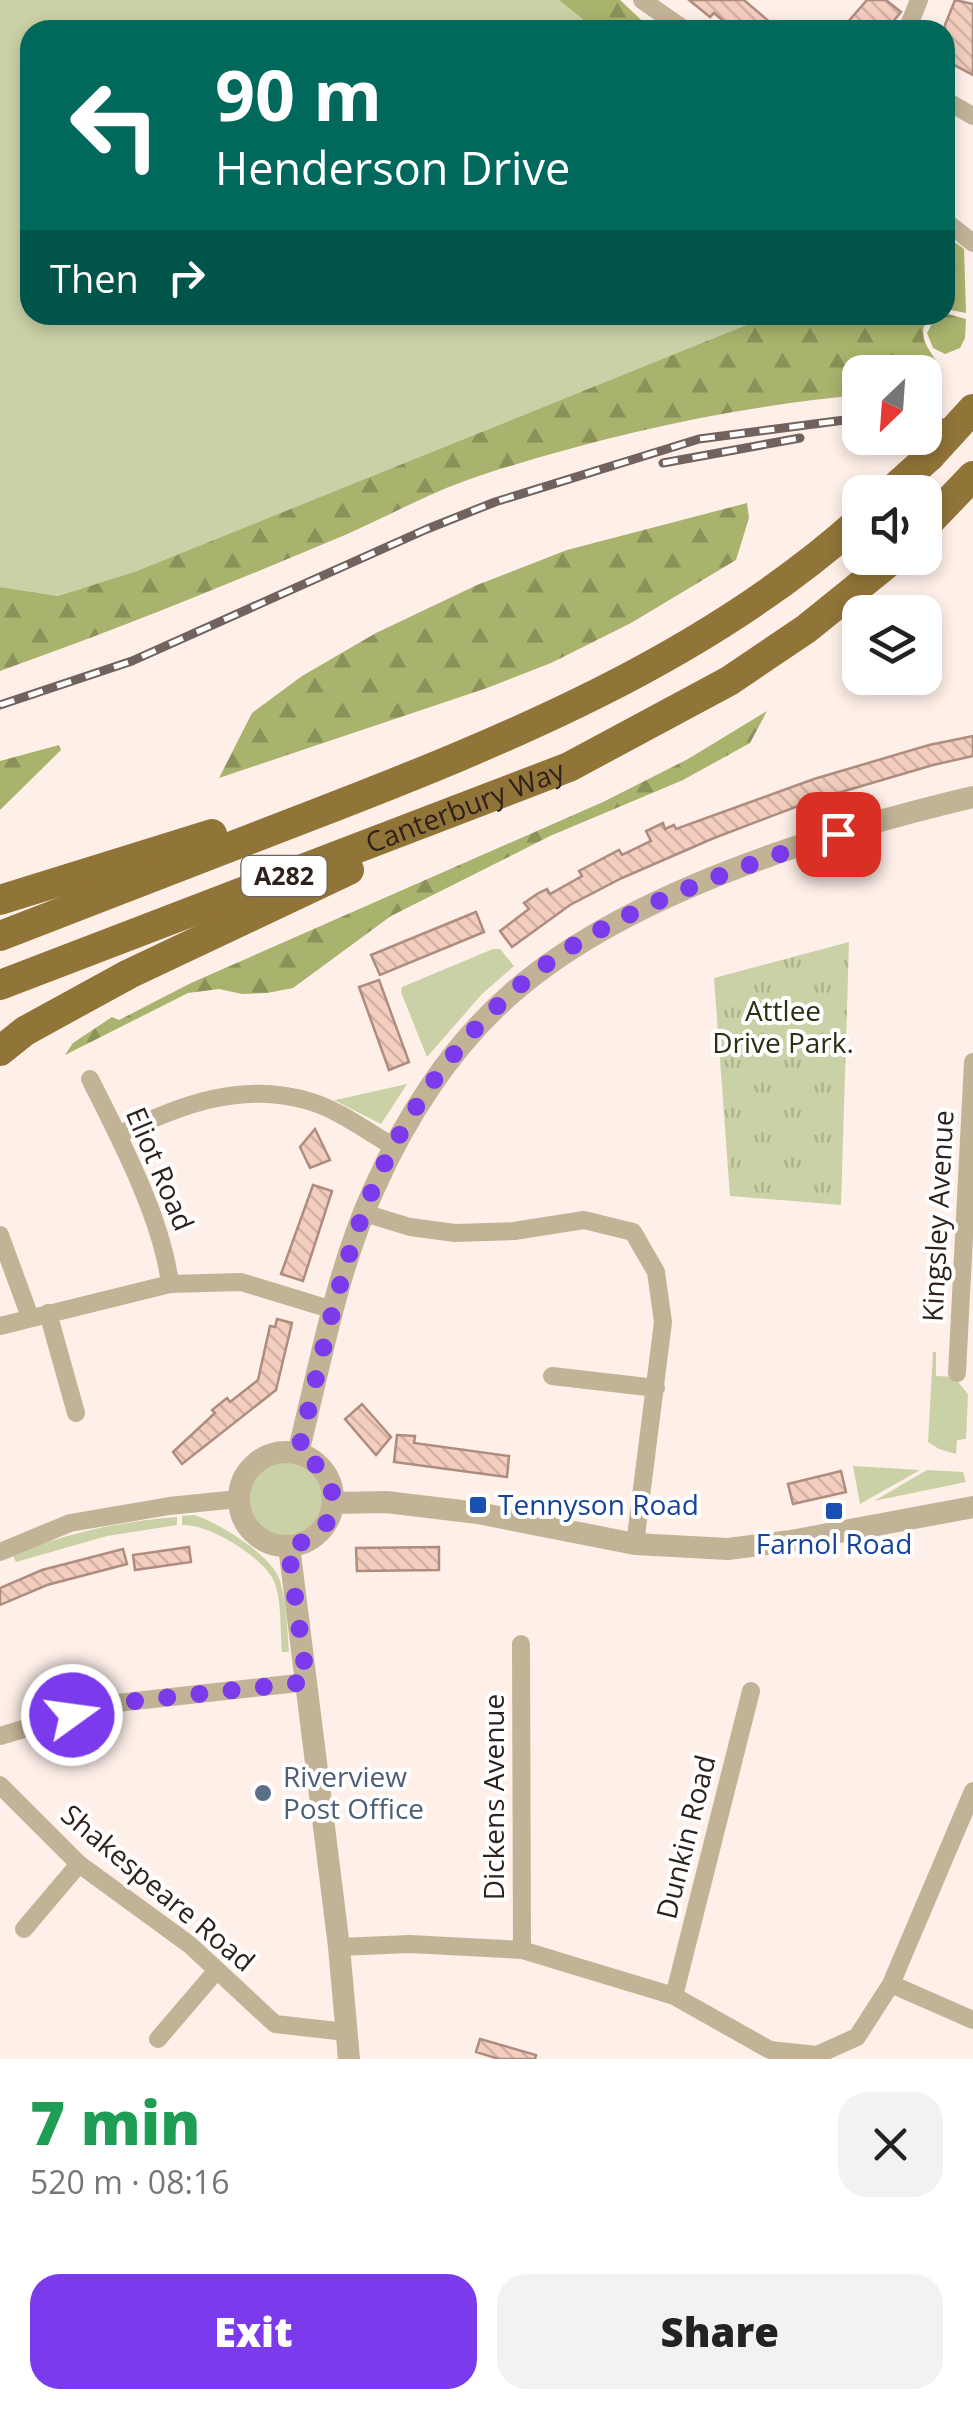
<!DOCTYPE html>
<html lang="en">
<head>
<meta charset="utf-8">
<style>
  :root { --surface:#fff; --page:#f2f2f2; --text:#222; --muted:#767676; --accent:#7c3aed }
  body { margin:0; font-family:"Open Sans",sans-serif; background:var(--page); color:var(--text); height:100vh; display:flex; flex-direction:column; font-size:38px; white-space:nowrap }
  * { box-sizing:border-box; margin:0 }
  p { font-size:32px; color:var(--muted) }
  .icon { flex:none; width:55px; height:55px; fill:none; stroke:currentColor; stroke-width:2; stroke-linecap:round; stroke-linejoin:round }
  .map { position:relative; height:2059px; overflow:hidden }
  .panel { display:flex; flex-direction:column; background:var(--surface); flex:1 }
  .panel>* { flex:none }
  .guide { position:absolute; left:20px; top:20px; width:935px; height:305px; border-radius:30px; box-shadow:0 5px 15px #0003; background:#00695c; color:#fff; overflow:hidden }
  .needle { width:65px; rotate:205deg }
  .tools { position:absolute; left:842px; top:355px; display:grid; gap:20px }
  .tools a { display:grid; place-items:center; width:100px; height:100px; border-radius:20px; background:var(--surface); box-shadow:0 5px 15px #0003; font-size:50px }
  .pin { position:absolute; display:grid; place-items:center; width:85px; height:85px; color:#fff; margin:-42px; border-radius:20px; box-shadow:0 5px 15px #0006 }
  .me { position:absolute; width:110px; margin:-55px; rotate:76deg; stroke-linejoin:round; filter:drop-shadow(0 0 8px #0008) }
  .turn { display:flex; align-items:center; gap:35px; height:210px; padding:0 30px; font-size:45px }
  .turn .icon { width:130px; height:130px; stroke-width:2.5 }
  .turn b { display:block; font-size:70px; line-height:85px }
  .then { display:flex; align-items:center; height:95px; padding:0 30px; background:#0003; gap:20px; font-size:38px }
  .round { display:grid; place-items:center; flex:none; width:105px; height:105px; border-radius:30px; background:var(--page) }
  .head { display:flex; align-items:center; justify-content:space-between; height:170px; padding:0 30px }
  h1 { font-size:60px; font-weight:800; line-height:75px; color:#1e9e55 }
  .action { display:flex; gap:20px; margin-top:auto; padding:20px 30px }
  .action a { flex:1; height:115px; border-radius:30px; background:var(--accent); color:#fff; font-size:40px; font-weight:800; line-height:115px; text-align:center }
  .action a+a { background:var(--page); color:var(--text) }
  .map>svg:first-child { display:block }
</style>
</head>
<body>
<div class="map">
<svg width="973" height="2059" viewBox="0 0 973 2059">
  <defs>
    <pattern id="forest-firs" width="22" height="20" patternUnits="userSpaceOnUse" patternTransform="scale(2.5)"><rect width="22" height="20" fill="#a9b36d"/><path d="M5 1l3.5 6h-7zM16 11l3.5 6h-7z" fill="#8a9159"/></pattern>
    <pattern id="park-tufts" width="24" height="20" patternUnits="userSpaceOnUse" patternTransform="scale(2.5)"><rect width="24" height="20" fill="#cad1a6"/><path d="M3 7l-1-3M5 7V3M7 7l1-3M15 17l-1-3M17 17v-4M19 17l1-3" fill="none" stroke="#aeb38e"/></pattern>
    <pattern id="building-back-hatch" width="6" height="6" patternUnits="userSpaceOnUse" patternTransform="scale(2.5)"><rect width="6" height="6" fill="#f3cebf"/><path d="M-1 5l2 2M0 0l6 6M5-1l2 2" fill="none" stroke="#d1b1a4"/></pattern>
  </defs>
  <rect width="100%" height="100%" fill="#feefe8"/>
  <path fill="#cad1a6" d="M0 0H559L596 30H30V315H771L138 571 58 596 0 587Z
    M493 949H500L514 966 482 994 427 1057 401 992 402 987Z
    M407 1084 381 1124 334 1100 340 1099Z
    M933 1352H936V1376L954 1377 968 1394 966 1439 957 1440 956 1454 939 1449 928 1442Z
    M247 1499a40 40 0 1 1 80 0a40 40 0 1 1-80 0Z
    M853 1466 920 1470 860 1504Z
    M927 1470 963 1472 966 1482 874 1501Z
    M194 1515C218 1522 273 1556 280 1581 287 1603 287 1629 289 1652H282C280 1631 282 1601 274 1581 263 1557 208 1523 182 1525V1516Z
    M177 1517V1525L107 1536 16 1562 12 1554C66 1534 120 1521 177 1517Z"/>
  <path fill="url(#forest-firs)" d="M559 0H620L652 30H596Z
    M945 235 964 249 966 313 945 309Z
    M948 314 966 319 965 338 960 348 945 354 933 348 927 333 935 318Z
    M771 315H930C913 339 932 350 942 371L925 382V372H860V395C730 407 600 436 476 477 431 492 388 516 345 535 231 583 116 630 0 671V587L58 596 137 571Z
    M747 503 749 518 736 560 631 623 551 663 487 688 219 778 252 713 302 676 376 633 477 585 567 550Z
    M767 711 750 743 683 780 550 836 391 916 293 988 267 993 242 994 219 989 188 993 65 1055 73 1043 112 1017 119 1020 191 983 603 802 688 759Z
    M59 745 61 750 0 810V761Z"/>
  <path fill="url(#park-tufts)" d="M849 942 841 1205 730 1196 714 978Z"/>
  <path fill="url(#building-back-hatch)" stroke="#af8d7e" stroke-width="2.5" d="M689 0H744L779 30H734L714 13 710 17Z
    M867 0H886L901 12 886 30H857L847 23Z
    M955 0 973 4V75L945 60V25Z
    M973 736V756L933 765 814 800 714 838 622 878 570 905 512 947 500 931 529 909 524 903 537 894 547 889 550 894 582 876 579 871 619 850 622 855 651 841 646 831 663 823 665 829 674 825 676 829 814 779 929 745Z
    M476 912 484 932 380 975 371 955Z
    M379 980 409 1062 389 1070 359 987Z
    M315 1129 330 1160 310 1168 300 1147Z
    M313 1185 332 1191 303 1281 281 1274Z
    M277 1319 292 1323 276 1390 182 1464 173 1452 215 1413 212 1410 227 1398 230 1402 258 1380 270 1326 275 1327Z
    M362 1404 391 1437 376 1455 345 1419Z
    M397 1435 415 1436 414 1443 509 1456 507 1477 394 1462Z
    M841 1471 846 1492 793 1504 788 1484Z
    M189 1547 191 1562 135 1570 133 1555Z
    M439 1547V1570L357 1571 356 1548Z
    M123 1549 127 1564 47 1585 0 1605V1588L42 1570Z
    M480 2039 536 2055 535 2059H499L476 2052Z"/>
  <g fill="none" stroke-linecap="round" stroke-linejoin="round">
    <path stroke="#c2b397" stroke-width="18" d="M642 0 685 30
      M907 30 919 0
      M945 100 973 116
      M945 221 973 243
      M90 1079C120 1139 162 1218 170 1284
      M118 1135C179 1105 243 1080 312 1102 340 1111 368 1132 394 1147
      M364 1213 410 1227 455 1233 514 1231 584 1220 633 1232 656 1272 663 1322 635 1544
      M0 1235 30 1317
      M48 1313 76 1413
      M0 1326 170 1284 241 1282 333 1310
      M957 1373 973 1062
      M552 1376 656 1388
      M0 1552 70 1523 169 1506 238 1499
      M521 1644 522 1950
      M0 1736 108 1704 307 1682
      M0 1785 79 1864 190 1945 275 2024 346 2032
      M24 1929 79 1864
      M339 1947 410 1944 522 1950 674 1996 770 2050 817 2055 857 2037 891 1984 973 1791
      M891 1984 973 2020
      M674 1996 751 1691
      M158 2039 217 1970"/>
    <path stroke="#c2b397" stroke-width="22" d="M239 1499a47 47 0 1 1 94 0a47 47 0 1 1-94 0Z
      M298 1453C320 1366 336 1273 373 1191 404 1120 451 1046 511 994 625 893 826 832 973 797
      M333 1503 386 1502 478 1513 635 1544 728 1549 791 1541 973 1507
      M289 1546 339 1947 349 2059"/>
    <g stroke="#917437" stroke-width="30">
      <path d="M890 492 930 456"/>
      <path d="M925 526 973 476"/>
      <path d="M0 900 212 834"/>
      <path d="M0 936C103 896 207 856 310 816 504 741 704 660 860 520"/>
      <path id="s1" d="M0 985 569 767 729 681 806 629 894 558"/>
      <path d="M0 1051 25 1031 129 974 349 870"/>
    </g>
    <g stroke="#71625d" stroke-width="9">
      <path id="rail" d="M925 425 973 420
        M663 463 800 438
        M0 705 132 661 427 529 495 502 699 439 860 418"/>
    </g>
    <use href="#rail" stroke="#fff" stroke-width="5" stroke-dasharray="15" stroke-linecap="butt"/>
    <path stroke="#917437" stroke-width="30" d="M930 456 973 409"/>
  </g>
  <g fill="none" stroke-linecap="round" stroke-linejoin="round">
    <path stroke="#7c3aed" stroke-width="18" stroke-dasharray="0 32.4" d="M72 1715 108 1704 307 1682 288 1546C345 1536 347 1476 298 1453 318 1372 335 1289 364 1211 404 1105 482 1001 579 942 659 894 751 864 838 834"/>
  </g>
  <g fill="#1a4fb4" stroke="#fff" stroke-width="4">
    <rect x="468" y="1495" width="20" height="20" rx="5"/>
    <rect x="824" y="1501" width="20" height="20" rx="5"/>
  </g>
  <circle fill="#5c6f8a" stroke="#fff" stroke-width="4" cx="263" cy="1793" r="10"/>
  <g text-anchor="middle" stroke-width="8" stroke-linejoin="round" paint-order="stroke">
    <rect fill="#fff" stroke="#6d6460" stroke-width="2.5" x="241.5" y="856" width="85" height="40" rx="8"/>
    <g font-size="25" font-weight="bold" fill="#2f211c">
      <text x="284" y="885">A282</text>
    </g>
    <g font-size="28" fill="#2f211c" stroke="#fff">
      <text dy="10" stroke="none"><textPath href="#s1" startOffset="498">Canterbury Way</textPath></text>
      <text transform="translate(160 1169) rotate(67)" y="10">Eliot Road</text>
      <text transform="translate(938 1216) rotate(-87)" y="10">Kingsley Avenue</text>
      <text transform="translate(494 1797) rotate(-90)" y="10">Dickens Avenue</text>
      <text transform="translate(686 1837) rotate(-76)" y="10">Dunkin Road</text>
      <text transform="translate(158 1888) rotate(40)" y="10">Shakespeare Road</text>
    </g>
    <g font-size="28" fill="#2d3112" stroke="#fff">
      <text x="783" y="1021">Attlee<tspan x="783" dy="32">Drive Park.</tspan></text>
    </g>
    <g font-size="28" fill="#164399" stroke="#fff" text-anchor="start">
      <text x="498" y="1515">Tennyson Road</text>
      <text x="834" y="1554" text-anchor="middle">Farnol Road</text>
    </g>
    <g font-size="28" fill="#4e5e75" stroke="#fff" text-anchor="start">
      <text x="283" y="1787">Riverview<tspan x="283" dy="32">Post Office</tspan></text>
    </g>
  </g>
</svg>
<div class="tools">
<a><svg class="needle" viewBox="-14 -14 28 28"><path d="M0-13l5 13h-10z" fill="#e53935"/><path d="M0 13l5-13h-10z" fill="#767676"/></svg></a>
<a><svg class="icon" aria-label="sound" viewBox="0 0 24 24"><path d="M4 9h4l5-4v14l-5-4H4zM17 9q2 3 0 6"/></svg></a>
<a><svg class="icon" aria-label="layers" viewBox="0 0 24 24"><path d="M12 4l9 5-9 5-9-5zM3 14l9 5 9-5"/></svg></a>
</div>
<div class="pin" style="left:838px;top:834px;background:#d93025"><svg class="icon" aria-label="arrive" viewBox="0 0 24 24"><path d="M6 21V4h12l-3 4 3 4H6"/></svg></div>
<svg class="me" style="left:72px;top:1715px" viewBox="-20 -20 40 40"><circle r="17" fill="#7c3aed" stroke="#fff" stroke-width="3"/><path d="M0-11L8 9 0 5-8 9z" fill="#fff"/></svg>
<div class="guide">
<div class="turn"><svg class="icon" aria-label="left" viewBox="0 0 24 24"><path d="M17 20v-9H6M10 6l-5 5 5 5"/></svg><div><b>90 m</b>Henderson Drive</div></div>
<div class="then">Then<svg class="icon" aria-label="right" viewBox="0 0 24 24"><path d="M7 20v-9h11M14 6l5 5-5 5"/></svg></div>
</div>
</div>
<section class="panel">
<div class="head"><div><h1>7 min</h1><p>520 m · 08:16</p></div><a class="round"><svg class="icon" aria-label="close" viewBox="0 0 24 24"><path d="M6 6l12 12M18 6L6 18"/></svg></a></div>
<div class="action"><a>Exit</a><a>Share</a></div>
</section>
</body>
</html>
